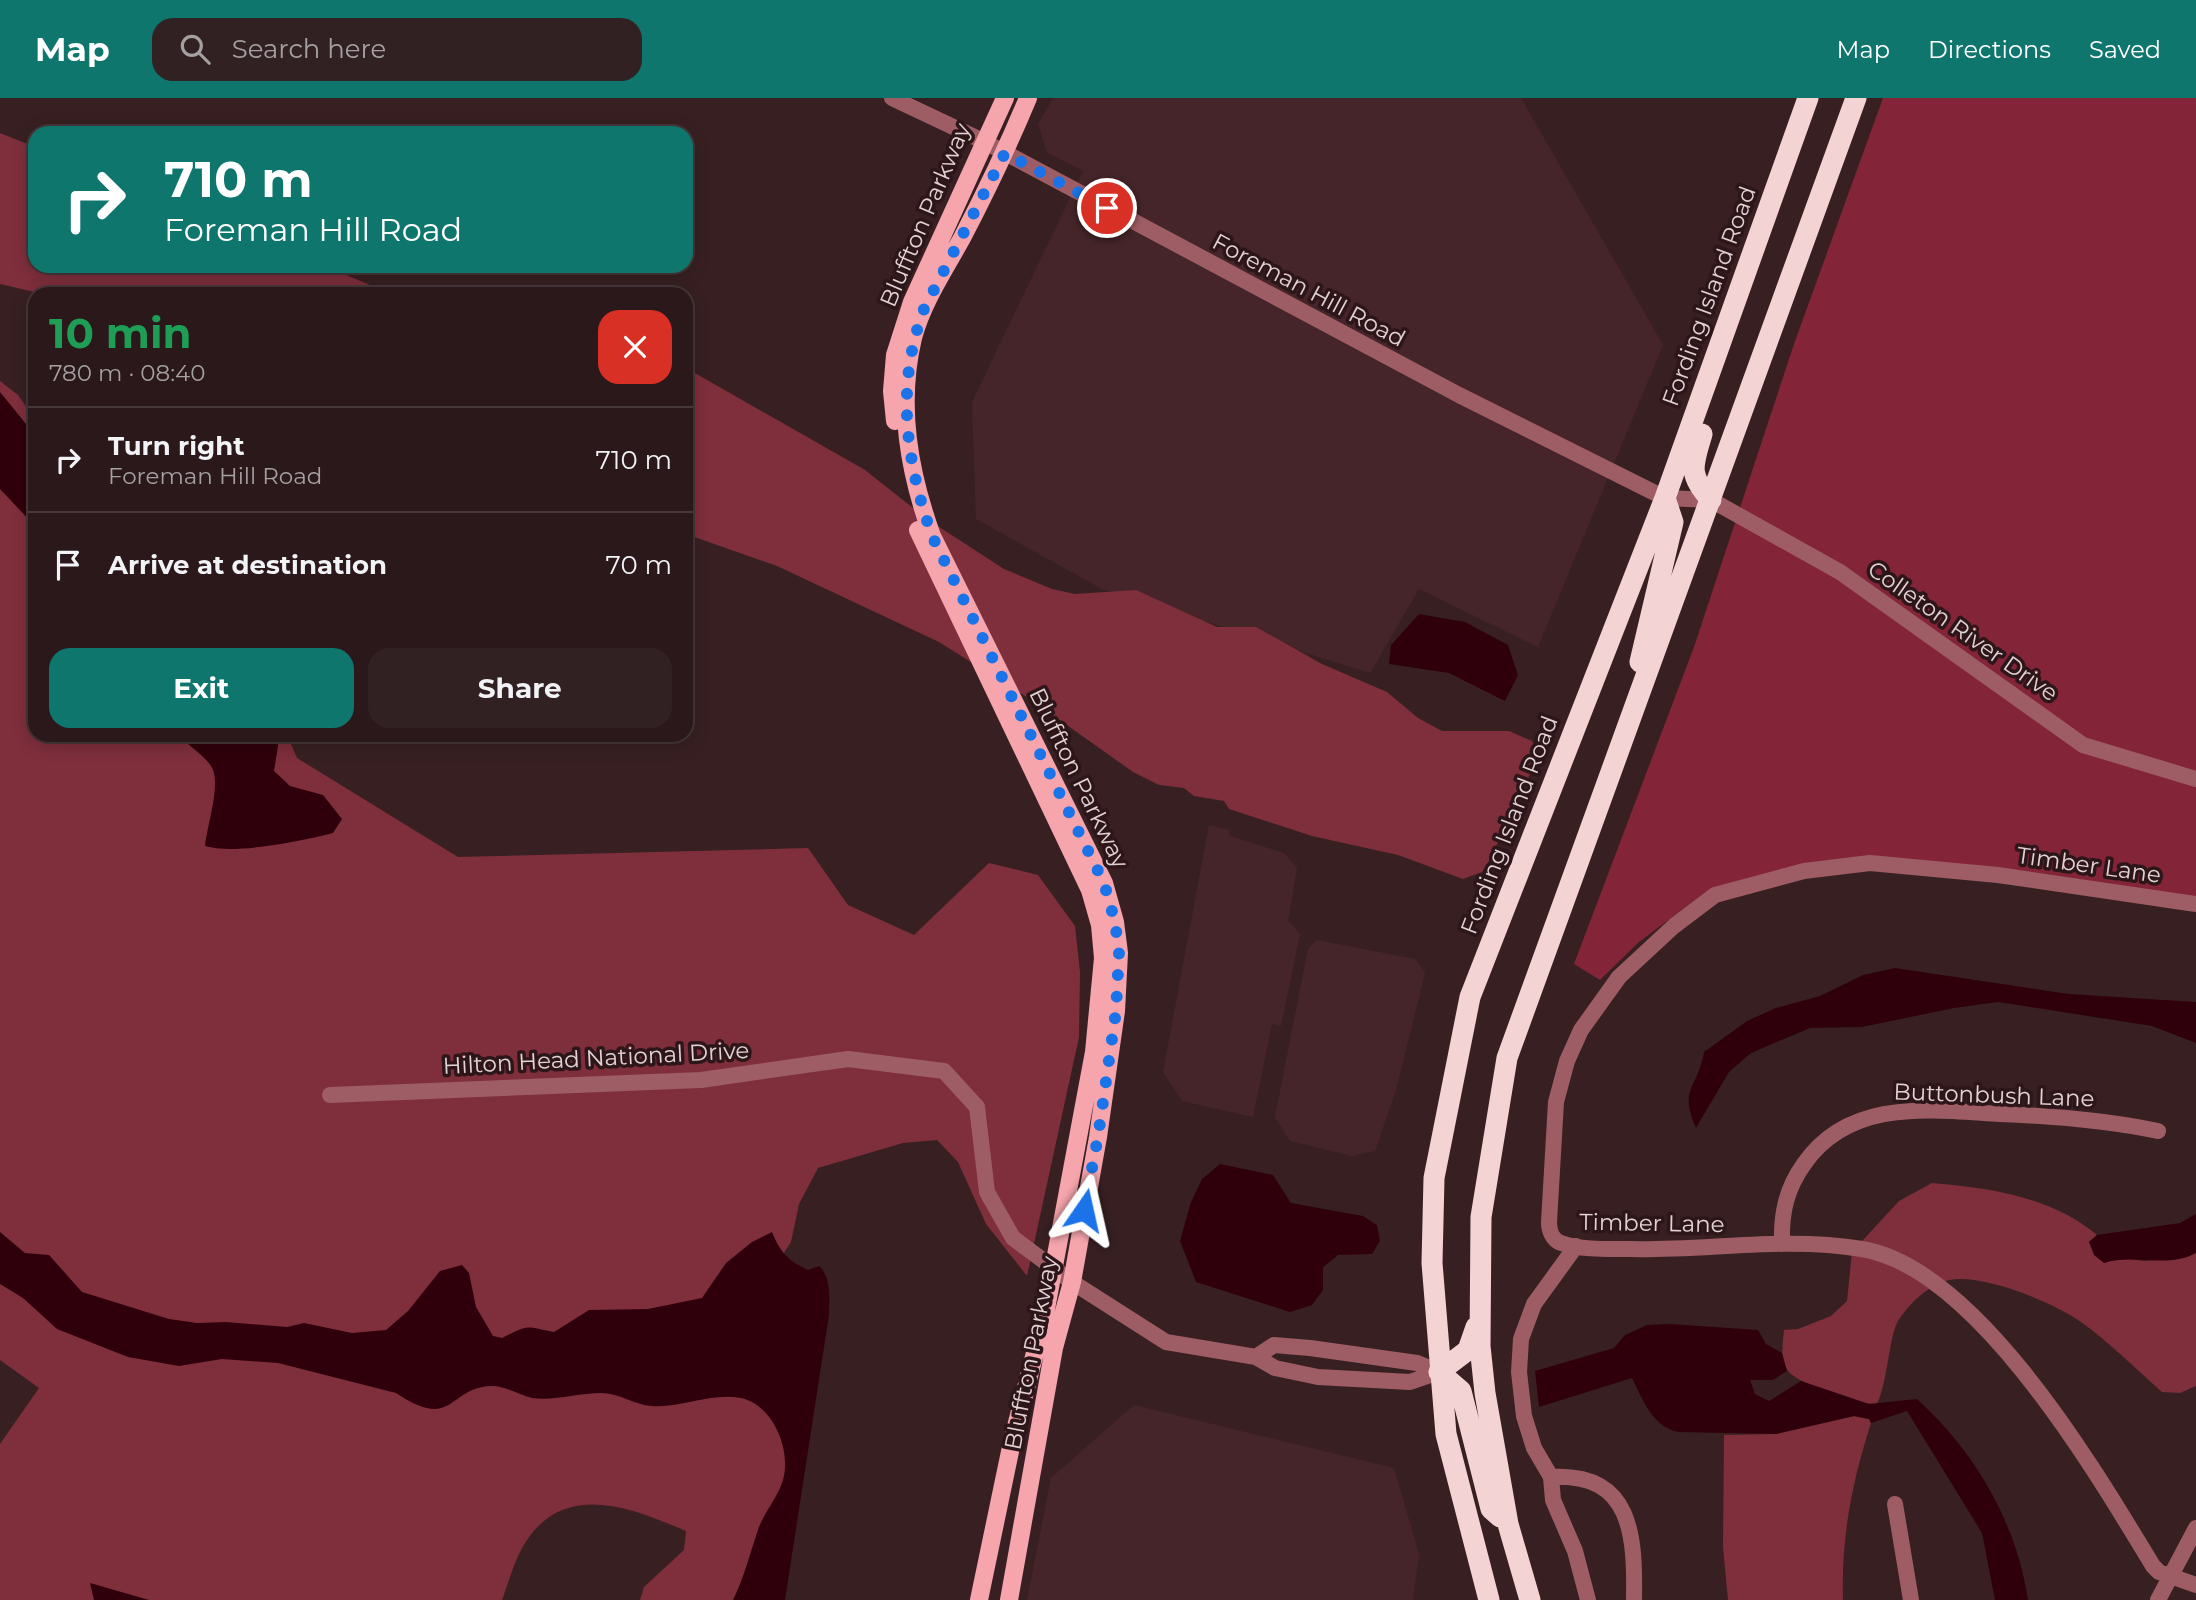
<!DOCTYPE html>
<html lang="en">
<head>
<meta charset="utf-8">
<style>
  :root { --surface:#2a181a; --page:#322123; --text:#f1f3f6; --muted:#a5a0a2; --line:#463739; --accent:#0f766e }
  body { margin:0; font-family:Montserrat,sans-serif; background:var(--page); color:var(--text); height:100vh; display:flex; flex-direction:column; font-size:26px; white-space:nowrap }
  * { box-sizing:border-box; margin:0 }
  p { font-size:23px; color:var(--muted) }
  .icon { flex:none; width:38px; height:38px; fill:none; stroke:currentColor; stroke-width:2; stroke-linecap:round; stroke-linejoin:round }
  .map { position:relative; flex:1; overflow:hidden }
  .drawer { position:absolute; left:28px; top:189px; width:665px; height:455px; display:flex; flex-direction:column; background:var(--surface); border-radius:21px; box-shadow:0 4px 18px #0003,0 0 0 2px var(--line) }
  .drawer>* { flex:none }
  .banner { position:absolute; left:28px; top:28px; width:665px; height:147px; border-radius:21px; box-shadow:0 4px 18px #0003,0 0 0 2px var(--line); background:#0f766e; color:#fff; overflow:hidden }
  .pin { position:absolute; display:grid; place-items:center; width:60px; height:60px; color:#fff; margin:-30px; border:4px solid #fff; border-radius:50%; box-shadow:0 2px 7px #0007 }
  .me { position:absolute; width:77px; margin:-38px; rotate:11deg; stroke-linejoin:round; filter:drop-shadow(0 0 5px #0008) }
  .turn { display:flex; align-items:center; gap:24px; height:147px; padding:0 21px; font-size:32px }
  .turn .icon { width:91px; height:91px; stroke-width:2.5 }
  .turn b { display:block; font-size:49px; line-height:60px }
  .round { display:grid; place-items:center; flex:none; width:74px; height:74px; border-radius:21px; background:var(--page) }
  .head { display:flex; align-items:center; justify-content:space-between; height:119px; padding:0 21px }
  h1 { font-size:42px; font-weight:700; line-height:52px; color:#1e9e55 }
  .cta { display:flex; gap:14px; margin-top:auto; padding:14px 21px }
  .cta a { flex:1; height:80px; border-radius:21px; background:var(--accent); color:#fff; font-size:28px; font-weight:700; line-height:80px; text-align:center }
  .cta a+a { background:var(--page); color:var(--text) }
  ul { padding:0; list-style:none }
  li { display:flex; align-items:center; gap:21px; height:105px; padding:0 21px; border-top:2px solid var(--line) }
  li div { flex:1 }
  li b { display:block; font-size:26px }
  li em { font-style:normal }
  header { display:flex; align-items:center; gap:42px; box-sizing:border-box; height:98px; padding:0 35px; background:var(--accent); color:#fff }
  header strong { font-size:33px }
  nav { display:flex; gap:38px; margin-inline-start:auto; font-size:24px }
  .search { width:490px; height:63px; background:var(--page); display:flex; align-items:center; gap:18px; box-sizing:border-box; padding:0 24px; border-radius:21px; color:var(--muted); font-size:26px }
  .map>svg:first-child { display:block }
</style>
</head>
<body>
<header>
<strong>Map</strong>
<div class="search"><svg class="icon" aria-label="search" viewBox="0 0 24 24"><circle cx="10" cy="10" r="6"/><path d="M15 15l6 6"/></svg>Search here</div>
<nav><a>Map</a><a>Directions</a><a>Saved</a></nav>
</header>
<div class="map">
<svg width="2196" height="1502" viewBox="0 0 2196 1502">
  <rect width="100%" height="100%" fill="#382022"/>
  <path fill="#452529" d="M1053 0H1521L1663 247 1538 549 1419 491 1370 575 1102 491 976 421 972 304 1083 73 1047 54 1038 26Z
    M1209 727 1229 732 1230 738 1284 755 1297 770 1288 823 1300 836 1281 928 1272 926 1253 1019 1182 1003 1163 974Z
    M1317 842 1415 861 1425 875 1396 992 1375 1053 1352 1058 1290 1043 1275 1019 1308 851Z
    M1134 1307 1394 1370 1419 1456 1413 1502H1027L1051 1380Z"/>
  <path fill="#7f2e3c" d="M0 35 35 49V168H325L391 196H43L0 186Z
    M686 270 865 372 927 421 1004 471 1052 491 1075 496 1136 492 1217 529H1256L1322 566 1387 594 1418 620 1442 633H1509L1532 643 1539 657 1489 763 1482 774 1463 781 1398 757 1312 738 1229 711 1224 703 1194 698 1184 690 1159 687 1133 674 1033 603 939 544 777 468 686 436Z
    M0 283 18 297 35 321V637H287L297 660 458 759 808 750 848 807 914 837 989 765 1038 777 1075 828 1080 874 1079 939 1027 1178 986 1126 958 1064 937 1042 903 1045 818 1070 799 1106 791 1144 762 1188 484 1253 118 1222 0 1147Z
    M1932 1085C1991 1090 2051 1099 2097 1137L2089 1144 2120 1160 2145 1163 2196 1155V1288L2180 1295 2162 1294C2136 1271 2110 1245 2081 1224 2055 1205 1978 1173 1946 1183 1926 1189 1909 1206 1898 1223 1889 1238 1888 1283 1877 1306 1859 1307 1801 1287 1789 1274 1779 1264 1783 1245 1784 1232L1798 1231 1831 1218 1847 1203 1852 1154 1899 1103Z
    M0 1153 119 1231 602 1272 795 1310 767 1502H640L644 1489 684 1452 686 1433C628 1408 559 1381 521 1452 513 1467 508 1486 502 1502H0V1346L39 1290 0 1262Z
    M1854 1318 1869 1321 1871 1325C1852 1384 1841 1440 1843 1502H1728L1723 1449 1724 1337 1776 1336Z"/>
  <path fill="#832438" d="M1883 0H2196V800L2105 787 1803 768 1707 793 1639 844 1600 882 1574 866 1694 549 1794 246Z"/>
  <path fill="#2f000b" d="M0 294 35 337V428L0 391Z
    M1419 516 1465 524 1508 547 1518 577 1505 603 1449 575 1389 566 1391 547Z
    M179 637H277L279 642 274 673 290 688 323 697 342 721 333 735C301 743 235 757 205 748 207 727 222 684 211 668 203 656 188 648 179 637Z
    M1895 870 2069 896 2196 904V945L2152 928 1998 904 1954 910 1862 929 1810 930 1751 955 1729 974 1696 1030C1678 991 1698 990 1704 954L1747 923 1776 910 1820 898 1863 877Z
    M1220 1066 1273 1077 1291 1105 1363 1118 1377 1127 1380 1143 1372 1156 1338 1157 1323 1169V1192L1312 1207 1290 1214 1196 1184 1180 1143 1191 1104 1202 1081Z
    M2196 1116V1155C2168 1171 2133 1155 2104 1165L2094 1157 2089 1144 2097 1137 2180 1125Z
    M0 1134 25 1155 49 1157 82 1194 169 1221 197 1225 226 1224 287 1229 304 1225 352 1235 386 1232 408 1213 440 1173 462 1167 469 1175 476 1209 493 1238 502 1240C530 1226 524 1228 554 1234L589 1212 648 1211 702 1200 726 1165 752 1144 772 1134C780 1154 788 1163 808 1172L819 1168C832 1180 829 1201 829 1217L785 1502H733C744 1480 750 1455 758 1432 763 1416 776 1402 782 1385 793 1355 774 1307 741 1300 711 1294 682 1310 652 1308 634 1307 620 1295 601 1295 579 1295 554 1303 532 1300 519 1297 506 1288 492 1288 448 1289 454 1334 396 1295L278 1265 222 1261 179 1268 128 1259 57 1231 23 1200 0 1186Z
    M1670 1226 1758 1232 1766 1246 1782 1255 1787 1273 1773 1282H1750L1755 1296 1769 1303 1801 1283 1869 1306 1917 1301C1975 1354 2016 1423 2028 1502H1995L1982 1435 1907 1313 1871 1325 1869 1321 1854 1318 1776 1336 1678 1334C1652 1328 1643 1302 1632 1280L1539 1309 1535 1273 1614 1250 1625 1237 1647 1227Z
    M90 1485 149 1502H94Z"/>
  <g fill="none" stroke-linecap="round" stroke-linejoin="round">
    <path stroke="#9e5d65" stroke-width="16" d="M892 0 983 43 1459 297 1665 400 1711 402 1840 474 2083 647 2196 681
      M2196 806 1998 777 1870 765 1804 773 1715 797 1674 828 1619 879 1581 932 1567 963 1556 1004 1549 1124C1549 1132 1552 1142 1561 1145 1581 1152 1607 1151 1629 1151 1706 1153 1785 1138 1862 1151 1977 1170 2096 1374 2153 1468L2159 1474 2196 1487
      M330 997 701 982 848 961 944 973 977 1009 987 1094 1013 1140 1072 1184 1166 1244 1256 1259 1275 1270 1318 1279 1410 1284 1439 1274
      M1782 1146C1781 1116 1786 1091 1804 1066 1850 1000 1930 1012 2000 1016 2054 1018 2105 1022 2158 1033
      M1576 1148 1534 1206 1521 1241 1519 1274 1524 1318 1534 1350 1551 1379 1553 1402 1575 1453 1588 1502
      M1256 1259 1274 1247 1310 1250 1417 1265 1439 1274
      M1551 1379C1633 1374 1635 1439 1634 1502
      M1895 1406 1911 1502
      M2158 1502 2196 1430"/>
    <path stroke="#f6a5ad" stroke-width="18" d="M895 323 892 293 895 257 912 204 1005 0
      M918 432 1090 792 1100 827 1103 860 1094 954 1045 1216 1012 1344 979 1502
      M1009 1502 1054 1250 1072 1184 1098 1039 1116 913 1119 855 1115 824 1104 785 932 438C909 374 897 308 913 240 922 205 945 171 962 140 986 94 1008 48 1028 0"/>
    <path stroke="#f4d3d5" stroke-width="21" d="M1702 336C1693 367 1687 376 1711 402
      M1640 564 1673 424 1665 400
      M1439 1274 1461 1293 1491 1411 1500 1419
      M1439 1274 1468 1252 1476 1229
      M1489 1502 1446 1336 1432 1165 1434 1080 1470 899 1665 400 1808 0
      M1530 1502 1508 1426 1485 1295 1480 1248 1481 1119 1507 960 1856 0"/>
  </g>
  <g fill="none" stroke-linecap="round" stroke-linejoin="round">
    <path stroke="#1a73e8" stroke-width="12" stroke-dasharray="0 21.6" d="M1084 1112 1098 1039 1116 913 1119 855 1115 824 1104 785 932 438C906 363 895 288 924 211L1005 55 1107 110"/>
  </g>
  <g text-anchor="middle" stroke-width="7" stroke-linejoin="round" paint-order="stroke">
    <g font-size="23" fill="#e3d2d3" stroke="#2d1619">
      <text transform="translate(925 117) rotate(-67)" y="8">Bluffton Parkway</text>
      <text transform="translate(1309 192) rotate(28)" y="8">Foreman Hill Road</text>
      <text transform="translate(1709 198) rotate(-70)" y="8">Fording Island Road</text>
      <text transform="translate(1963 533) rotate(35)" y="8">Colleton River Drive</text>
      <text transform="translate(1079 680) rotate(64)" y="8">Bluffton Parkway</text>
      <text transform="translate(1509 727) rotate(-69)" y="8">Fording Island Road</text>
      <text transform="translate(2089 767) rotate(8)" y="8">Timber Lane</text>
      <text transform="translate(596 960) rotate(-3)" y="8">Hilton Head National Drive</text>
      <text transform="translate(1994 997) rotate(2)" y="8">Buttonbush Lane</text>
      <text transform="translate(1652 1125) rotate(1)" y="8">Timber Lane</text>
      <text transform="translate(1031 1255) rotate(-79)" y="8">Bluffton Parkway</text>
    </g>
  </g>
</svg>
<div class="pin" style="left:1107px;top:110px;background:#d93025"><svg class="icon" aria-label="arrive" viewBox="0 0 24 24"><path d="M6 21V4h12l-3 4 3 4H6"/></svg></div>
<svg class="me" style="left:1084px;top:1112px" viewBox="-20 -20 40 40"><path d="M0-17L14 15 0 8-14 15z" fill="#1a73e8" stroke="#fff" stroke-width="4"/></svg>
<div class="banner">
<div class="turn"><svg class="icon" aria-label="right" viewBox="0 0 24 24"><path d="M7 20v-9h11M14 6l5 5-5 5"/></svg><div><b>710 m</b>Foreman Hill Road</div></div>
</div>
<section class="drawer">
<div class="head"><div><h1>10 min</h1><p>780 m · 08:40</p></div><a class="round" style="background:#d93025;color:#fff"><svg class="icon" aria-label="close" viewBox="0 0 24 24"><path d="M6 6l12 12M18 6L6 18"/></svg></a></div>
<ul>
<li><svg class="icon" aria-label="right" viewBox="0 0 24 24"><path d="M7 20v-9h11M14 6l5 5-5 5"/></svg><div><b>Turn right</b><p>Foreman Hill Road</p></div><em>710 m</em></li>
<li><svg class="icon" aria-label="arrive" viewBox="0 0 24 24"><path d="M6 21V4h12l-3 4 3 4H6"/></svg><div><b>Arrive at destination</b></div><em>70 m</em></li>
</ul>
<div class="cta"><a>Exit</a><a>Share</a></div>
</section>
</div>
</body>
</html>
